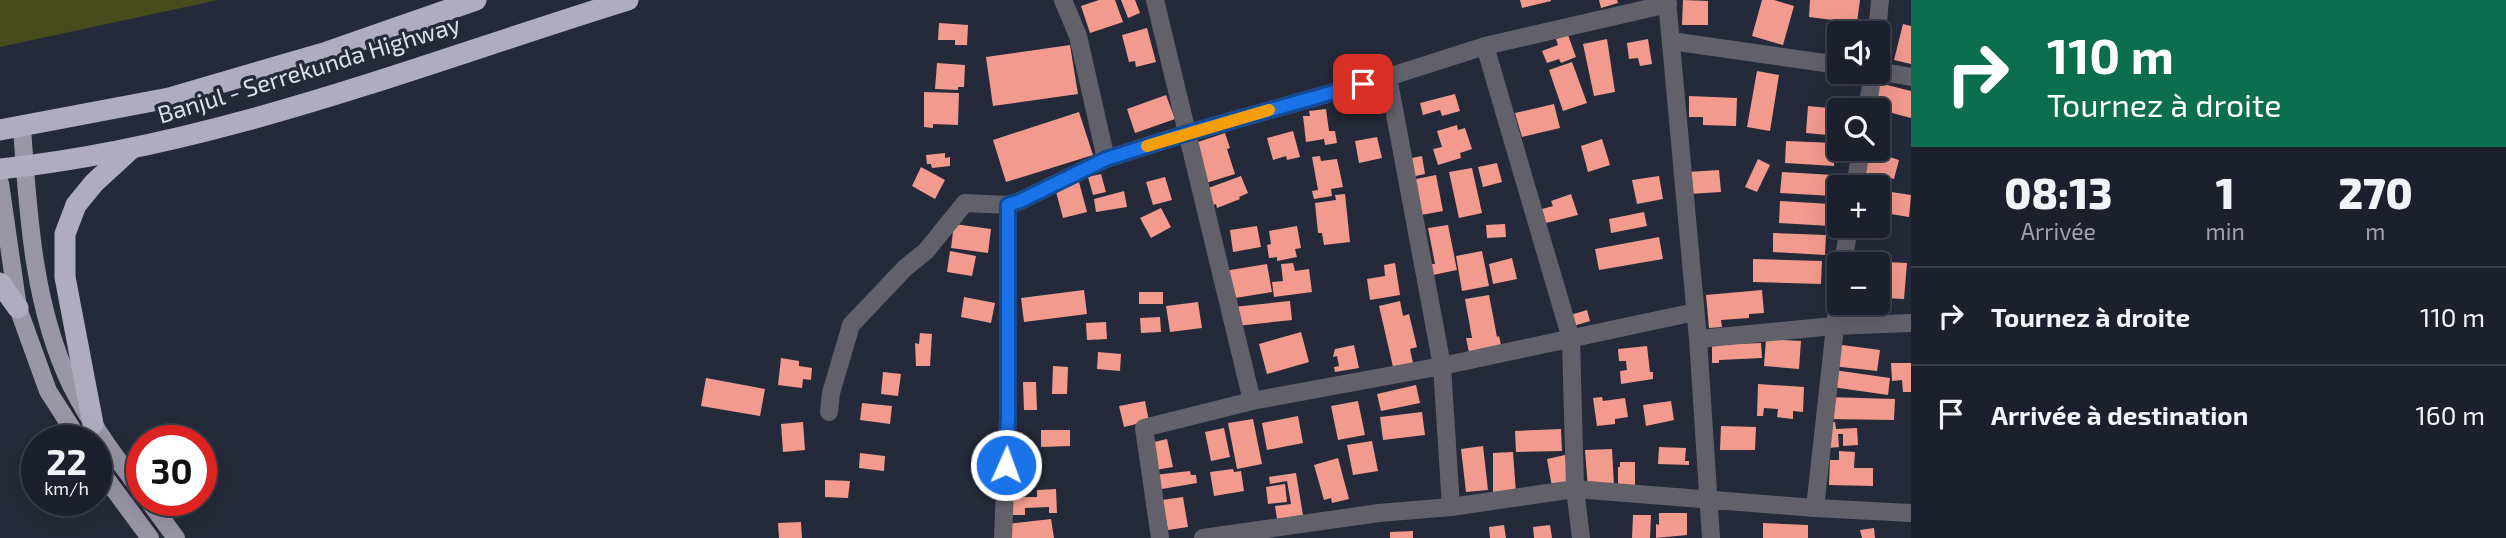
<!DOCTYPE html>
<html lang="fr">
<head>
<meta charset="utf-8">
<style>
  :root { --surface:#1c202c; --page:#252834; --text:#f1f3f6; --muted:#a0a3a9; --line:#3a3e48 }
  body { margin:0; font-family:"Exo 2",sans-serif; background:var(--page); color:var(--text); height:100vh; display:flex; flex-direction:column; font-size:26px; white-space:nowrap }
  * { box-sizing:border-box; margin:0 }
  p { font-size:23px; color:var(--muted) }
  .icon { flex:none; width:38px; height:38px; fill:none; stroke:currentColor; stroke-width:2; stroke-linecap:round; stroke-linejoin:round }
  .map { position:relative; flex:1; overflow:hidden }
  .panel { display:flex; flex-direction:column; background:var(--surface); width:595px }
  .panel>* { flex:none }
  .hud { background:#0b6e4f; color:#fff; overflow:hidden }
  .buttons { position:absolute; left:1827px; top:21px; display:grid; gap:14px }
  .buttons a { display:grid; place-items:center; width:63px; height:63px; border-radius:7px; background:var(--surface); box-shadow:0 7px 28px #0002,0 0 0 2px var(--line); font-size:35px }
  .speed { position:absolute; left:21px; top:425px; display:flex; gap:14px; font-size:35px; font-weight:700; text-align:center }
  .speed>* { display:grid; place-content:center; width:91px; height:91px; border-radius:50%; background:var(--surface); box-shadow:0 7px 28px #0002,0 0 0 2px var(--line); line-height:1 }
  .speed small { font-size:18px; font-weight:400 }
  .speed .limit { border:10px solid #d22; background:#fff; color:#111 }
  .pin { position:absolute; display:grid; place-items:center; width:60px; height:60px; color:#fff; margin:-30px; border-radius:14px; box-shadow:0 4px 10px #0006 }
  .me { position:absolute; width:77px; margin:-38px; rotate:2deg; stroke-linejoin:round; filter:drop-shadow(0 0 5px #0008) }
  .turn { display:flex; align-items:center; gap:24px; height:147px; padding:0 21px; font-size:32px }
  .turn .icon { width:91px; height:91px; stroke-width:2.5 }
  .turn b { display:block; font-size:49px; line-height:60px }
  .eta { display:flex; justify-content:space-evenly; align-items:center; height:119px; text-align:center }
  .eta b { font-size:42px; font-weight:800; line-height:49px }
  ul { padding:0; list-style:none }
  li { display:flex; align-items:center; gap:21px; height:98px; padding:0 21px; border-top:2px solid var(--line) }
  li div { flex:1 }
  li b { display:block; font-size:26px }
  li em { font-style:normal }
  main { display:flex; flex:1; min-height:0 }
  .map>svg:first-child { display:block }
</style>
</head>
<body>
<main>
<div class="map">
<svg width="1911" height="538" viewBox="0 0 1911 538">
  <rect width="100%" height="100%" fill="#252a3a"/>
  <path fill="#484b1c" d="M0 0H218L0 47Z"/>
  <path fill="#f29a8d" d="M1099 0H1115L1123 22 1090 33 1081 6Z
    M1121 0H1135L1140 13 1128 18Z
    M1520 0H1551V1L1522 8Z
    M1599 0H1617L1618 3 1601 8Z
    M1683 0 1708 1V25H1682Z
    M1762 0H1774L1794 6 1783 45 1752 36Z
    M1810 0H1860L1857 23 1809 17Z
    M939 23 968 25 967 45H955V40H938Z
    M1903 24 1911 26V64L1894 60Z
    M1147 28 1156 62 1136 67 1135 61 1129 62 1122 35Z
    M1568 35 1576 57 1561 63 1559 59 1547 63 1542 51 1558 45 1556 39Z
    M1607 39 1615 92 1594 96 1583 44Z
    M1648 39 1652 64 1640 66 1638 58 1629 59 1627 43Z
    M1070 45 1078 94 993 106 986 57Z
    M1572 62 1587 103 1563 111 1549 70Z
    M937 63 965 65 964 87H958V90L935 89Z
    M1757 71 1779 75 1770 131 1747 127Z
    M1875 82 1911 91V118L1869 107Z
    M924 92 959 93 958 125 933 124V128L924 127Z
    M1455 94 1460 111 1442 116 1440 110 1423 115 1420 103Z
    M1166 95 1175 119 1135 133 1127 109Z
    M1689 96 1737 98 1736 126 1703 125V117H1689Z
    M1554 104 1560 128 1522 137 1515 113Z
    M1808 106 1839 109V136L1806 133Z
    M1326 109 1329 131H1335L1337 143 1325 145 1324 139 1306 142 1303 116H1310L1309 111Z
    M1079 112 1093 155 1006 182 993 140Z
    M1457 125 1458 130 1465 128 1472 149 1460 153 1461 158 1438 165 1433 149 1442 147 1437 131Z
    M1293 131 1300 157 1287 160 1286 156 1273 160 1267 138Z
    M1225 133 1230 148 1227 149 1235 174 1206 183 1192 144Z
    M1377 137 1382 158 1359 163 1355 141Z
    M1602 139 1610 165 1588 172 1581 146Z
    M1786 141 1835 143 1834 166 1785 163Z
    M1871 151 1899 160 1894 179 1880 175 1879 181 1863 176Z
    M945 153V158L950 157V166L932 168 931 164H927L926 155Z
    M1320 156 1321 161 1337 159 1343 187 1331 189 1332 196 1314 199 1312 191 1318 190 1312 157Z
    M1422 156 1425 174 1411 177 1407 159Z
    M1758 159 1770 165 1757 192 1745 187Z
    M1497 163 1502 182 1483 187 1478 167Z
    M921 167 945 180 935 199 912 186Z
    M1472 168 1482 213 1459 218 1449 172Z
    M1719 170 1721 192 1689 194 1687 172Z
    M1782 172 1834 175 1833 196 1780 193Z
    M1101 174 1106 192 1093 195 1088 177Z
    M1436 175 1443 211 1421 215 1411 180Z
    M1241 176 1248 193 1239 197 1240 199 1217 208 1216 204 1209 207 1203 190Z
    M1659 176 1663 199 1637 204 1632 180Z
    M1165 177 1172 200 1153 205 1146 182Z
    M1079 182 1087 212 1063 218 1055 188Z
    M1878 190 1911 195 1909 217 1878 212Z
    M1124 191 1127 207 1096 212 1094 199Z
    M1345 194 1350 242 1324 245 1322 233H1318L1315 203 1336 200 1335 195Z
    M1571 194 1578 215 1546 223 1542 209 1553 206 1551 201Z
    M1780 201 1831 204 1830 226 1779 223Z
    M1161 208 1171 227 1151 238 1140 218Z
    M1644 212 1647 226 1611 233 1609 219Z
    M954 224 991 229 988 253 951 248Z
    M1505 224 1506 237 1487 238 1486 225Z
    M1448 225 1457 270 1433 275 1431 264H1435L1428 228Z
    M1257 226 1261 247 1233 252 1230 230Z
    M1297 226 1301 248 1295 249 1297 257 1277 261V257L1269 258 1267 245 1271 244 1269 231Z
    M1773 233 1826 235 1825 255 1773 252Z
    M1659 237 1663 259 1599 270 1595 249Z
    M950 251 976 256 972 276 947 272Z
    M1482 251 1489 286 1462 291 1456 256Z
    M1512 258 1517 279 1493 284 1489 264Z
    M1753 259 1822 261 1821 284 1753 282Z
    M1887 262 1907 263 1904 299 1884 298Z
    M1293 263 1295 271 1309 269 1312 292 1274 297 1272 282 1283 281 1281 264Z
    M1395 263 1400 295 1370 300 1367 279 1385 276 1384 265Z
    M1267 264 1272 292 1229 299 1224 271Z
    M1084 290 1087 314 1024 322 1021 298Z
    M1762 290 1764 313 1749 314V318L1721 320 1722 327 1709 328 1706 295Z
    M1139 292H1163V304H1139Z
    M1489 295 1497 337 1499 336 1501 345 1469 352 1466 338H1472L1465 299Z
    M964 297 995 303 991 323 961 317Z
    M1290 301 1292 320 1236 326 1233 307Z
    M1400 301 1403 316 1409 314 1417 347 1410 349 1413 363 1393 367 1379 306Z
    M1198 302 1202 328 1170 332 1166 306Z
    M1587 310 1590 321 1570 327 1567 316Z
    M1160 317 1161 332 1141 333 1140 318Z
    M1106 322 1107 339 1087 340 1086 323Z
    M1301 332 1309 362 1267 374 1259 344Z
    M920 333 932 334 930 366H916L915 343 919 344Z
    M1766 339 1801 341 1799 369 1764 366Z
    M1761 343 1762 358 1719 360V363H1712V345Z
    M1835 344 1880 350 1877 371 1832 366Z
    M1354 345 1359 368 1335 372 1334 367 1339 366 1337 356 1333 357 1335 349Z
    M1647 346 1650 372H1653V379L1621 384 1620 371 1627 370 1626 361H1619L1618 349Z
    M1098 352 1121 354 1120 371 1097 369Z
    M781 358 799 361V366L812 368 811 380 803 379 802 388 778 385Z
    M1891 363H1911V392H1903L1902 380 1892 381Z
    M1053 366 1068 367 1067 394H1052Z
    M1834 370 1890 378 1888 395 1832 387Z
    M883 372 901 374 898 396 881 394Z
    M706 378 765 389 760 416 701 406Z
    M1023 382H1036L1037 410H1024Z
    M1758 384 1804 387 1803 412 1793 411V419L1777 417 1778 409 1764 408 1763 416H1757Z
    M1416 385 1420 403 1381 411 1377 394Z
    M1602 397 1603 401 1625 398 1628 417 1615 419V424L1597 426 1593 398Z
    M1828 397 1895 399 1894 420 1828 419Z
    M1145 401 1149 421 1124 427 1119 406Z
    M1358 401 1365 435 1338 440 1331 406Z
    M1671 401 1674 420 1646 426 1643 405Z
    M862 403 892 406 890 424 860 420Z
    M1422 412 1425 435 1383 440 1380 417Z
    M1298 416 1303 443 1267 450 1262 423Z
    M1253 419 1262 464 1237 469 1228 423Z
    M803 422 805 450 783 452 781 424Z
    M1827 422H1835L1836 429 1857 428 1858 445 1843 446V434H1838L1839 447 1828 448Z
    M1721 426 1756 427 1755 450H1720Z
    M1224 428 1230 457 1211 461 1205 432Z
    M1561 429 1562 451 1516 452 1515 431Z
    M1041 430H1070V446L1041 447Z
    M1167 439 1173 467 1155 470 1150 443Z
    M1372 441 1378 471 1353 475 1347 445Z
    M1483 446 1488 490 1466 492 1461 449Z
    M1659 447 1686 448 1685 461H1689V465L1658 464Z
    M1612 449 1614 486 1588 488 1585 450Z
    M1839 451 1855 452 1854 468H1873V486L1829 485 1830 460H1839Z
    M1513 452 1516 493 1493 495V453Z
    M860 453 885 456 884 471 859 468Z
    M1565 455 1570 484 1552 487 1547 459Z
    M1338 458 1349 499 1332 503 1331 498 1324 500 1314 465Z
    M1620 462H1635V491H1618V467H1620Z
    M1233 469 1234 472 1241 471 1244 491 1214 496 1210 472Z
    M1190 471 1191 475H1196L1197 483 1156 490 1154 475Z
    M1296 473 1303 515 1277 519 1275 506 1291 504 1287 481 1270 484 1269 477Z
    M825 480 850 481 848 498 825 497Z
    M1285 484 1287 502 1268 504 1266 487Z
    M1056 489 1057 513H1049V507L1025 508V515H1013L1012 497H1037V490Z
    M1183 497 1188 527 1168 530 1162 500Z
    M1659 513H1687V535L1656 538V524L1659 525Z
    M1633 515H1651L1650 538H1632Z
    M1051 519 1054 538H1009L1007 524Z
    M801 522 802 538H779L778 523Z
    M1763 523 1808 525V538H1763Z
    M1504 525 1506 538H1490L1489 527Z
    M1550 525 1552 538H1534L1533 527Z
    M1874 528 1875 538H1862L1860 530Z
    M1413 531V538H1390V532Z"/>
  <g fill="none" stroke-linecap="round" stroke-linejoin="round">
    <path stroke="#62616a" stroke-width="18" d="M1063 0 1078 36 1106 159
      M1155 0 1252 401
      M1667 0 1698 339 1711 538
      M1877 33 1880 0
      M1671 41 1839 65
      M1485 46 1571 339 1575 489 1581 538
      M1878 71 1911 77
      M1388 77 1442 366 1451 507
      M1867 110 1873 72
      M1855 187 1861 149
      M1843 264 1849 226
      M1698 339 1834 326 1911 323
      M829 412 831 393 851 325 905 268 926 251 965 203 1008 205
      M1815 508 1839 291
      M1003 538 1008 417V205L1020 201 1106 159 1188 133 1388 77 1485 46 1668 4
      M1160 538 1144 428 1252 401 1442 366 1695 312
      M1203 538 1379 513 1451 507 1575 489 1815 508 1911 513"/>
    <path stroke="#9996a8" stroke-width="18" d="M22 128C28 213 33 306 71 385 90 423 116 458 142 492
      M0 183 18 308 48 391 80 441
      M96 465 150 538
      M148 500 176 538"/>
    <path stroke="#afabc0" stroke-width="21" d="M0 130 169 98 327 52 476 0
      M0 169C217 146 421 64 628 0
      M0 283 18 308
      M93 424 65 277V234L76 205 94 183 131 149"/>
  </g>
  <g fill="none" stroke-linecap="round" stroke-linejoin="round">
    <g stroke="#114b97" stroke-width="18">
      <path id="route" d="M1006 465 1008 417V205L1020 201 1106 159 1188 133 1363 84"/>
    </g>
    <use href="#route" stroke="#1a73e8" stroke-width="12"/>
    <path stroke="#f59e0b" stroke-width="12" d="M1147 146 1269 110"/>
  </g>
  <g text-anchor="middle" stroke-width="7" stroke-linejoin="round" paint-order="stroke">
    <g font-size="24" fill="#dde1ec" stroke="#252a3a">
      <text transform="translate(309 70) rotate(-17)" y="8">Banjul - Serrekunda Highway</text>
    </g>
  </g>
</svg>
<div class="buttons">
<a><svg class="icon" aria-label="sound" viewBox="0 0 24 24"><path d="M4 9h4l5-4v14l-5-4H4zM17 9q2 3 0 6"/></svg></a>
<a><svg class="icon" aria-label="search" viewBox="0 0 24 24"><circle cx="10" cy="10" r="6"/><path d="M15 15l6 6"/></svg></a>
<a>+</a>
<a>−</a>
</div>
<div class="speed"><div>22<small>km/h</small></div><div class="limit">30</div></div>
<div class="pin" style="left:1363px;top:84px;background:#d93025"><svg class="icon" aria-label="arrive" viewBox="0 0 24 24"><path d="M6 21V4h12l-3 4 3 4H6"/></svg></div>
<svg class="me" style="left:1006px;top:465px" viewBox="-20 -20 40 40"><circle r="17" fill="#1a73e8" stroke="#fff" stroke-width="3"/><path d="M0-11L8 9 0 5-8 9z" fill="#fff"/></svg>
</div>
<section class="panel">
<div class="hud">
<div class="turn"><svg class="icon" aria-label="right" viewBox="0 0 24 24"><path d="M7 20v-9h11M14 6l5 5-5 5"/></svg><div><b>110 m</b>Tournez à droite</div></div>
</div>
<div class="eta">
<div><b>08:13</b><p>Arrivée</p></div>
<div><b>1</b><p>min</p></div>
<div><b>270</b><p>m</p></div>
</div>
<ul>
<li><svg class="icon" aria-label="right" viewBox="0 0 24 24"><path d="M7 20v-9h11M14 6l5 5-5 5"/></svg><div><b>Tournez à droite</b></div><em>110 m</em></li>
<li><svg class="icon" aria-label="arrive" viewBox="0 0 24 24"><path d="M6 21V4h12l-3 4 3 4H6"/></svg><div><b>Arrivée à destination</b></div><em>160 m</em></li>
</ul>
</section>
</main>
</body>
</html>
